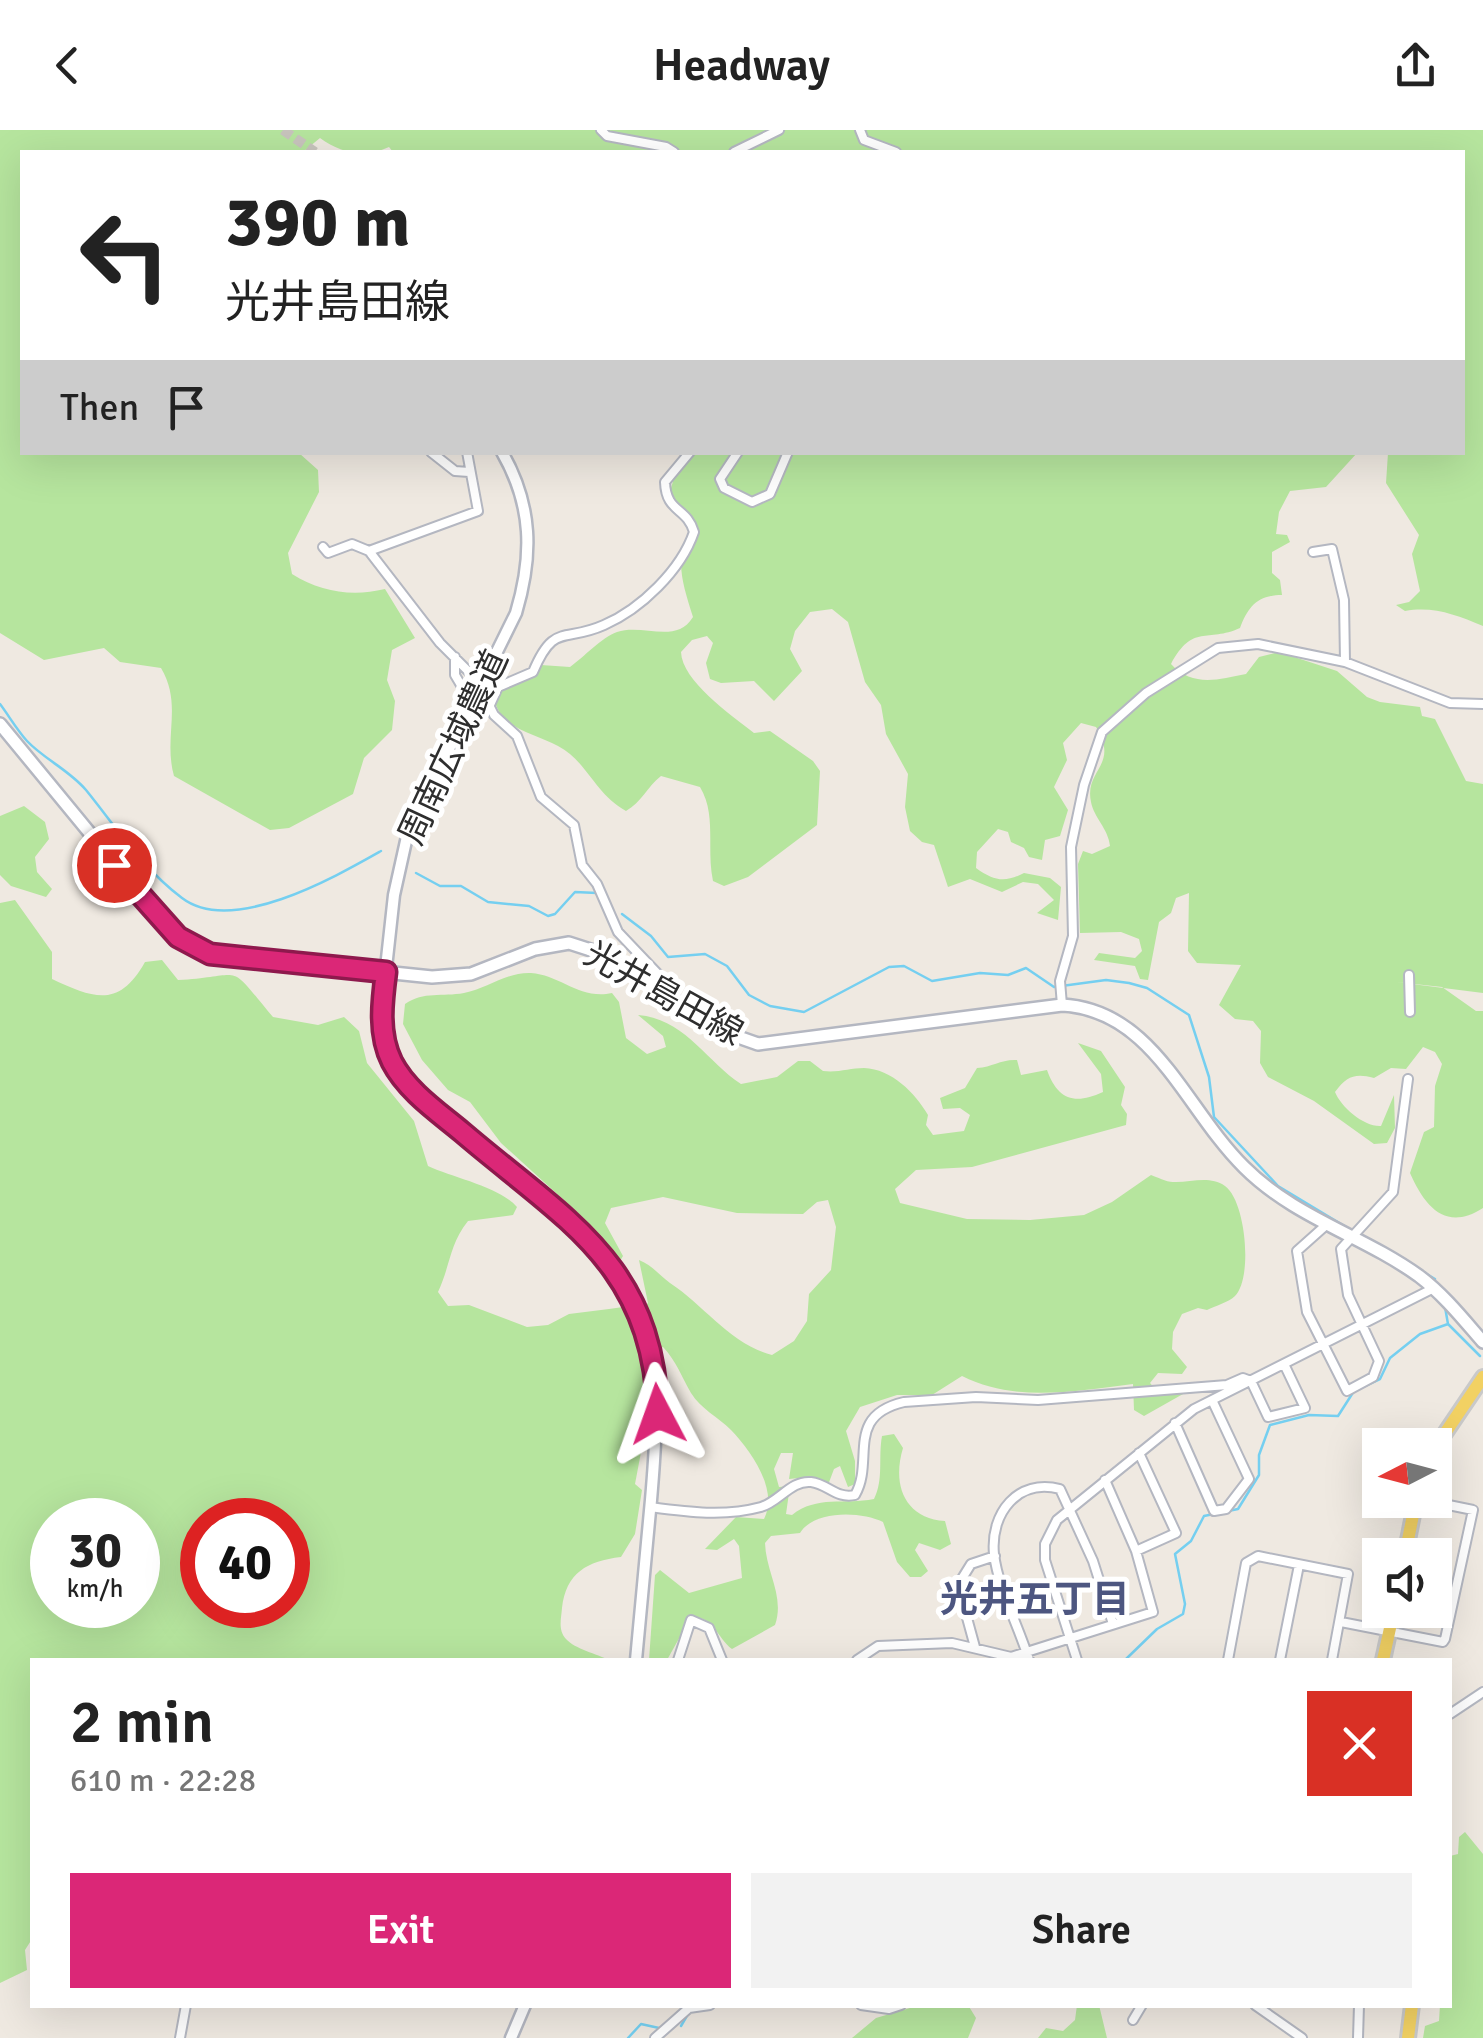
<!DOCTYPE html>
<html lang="en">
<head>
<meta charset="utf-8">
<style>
  :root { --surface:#fff; --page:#f2f2f2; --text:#222; --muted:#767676; --accent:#db2777 }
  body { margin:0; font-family:Signika,"Noto Sans JP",sans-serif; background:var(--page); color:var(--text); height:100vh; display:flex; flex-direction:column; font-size:38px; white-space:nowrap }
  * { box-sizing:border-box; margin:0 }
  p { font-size:32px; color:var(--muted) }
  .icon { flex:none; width:55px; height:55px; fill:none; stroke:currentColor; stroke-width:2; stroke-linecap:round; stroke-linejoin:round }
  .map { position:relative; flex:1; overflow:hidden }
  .details { position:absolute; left:30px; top:1528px; width:1422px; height:350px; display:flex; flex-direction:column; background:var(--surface); border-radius:0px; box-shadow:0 10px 40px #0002 }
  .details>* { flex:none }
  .guide { position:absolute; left:20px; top:20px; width:1445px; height:305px; border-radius:0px; box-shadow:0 10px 40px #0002; background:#fff; color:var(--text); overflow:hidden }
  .needle { width:65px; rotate:264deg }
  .controls { position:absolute; left:1362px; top:1298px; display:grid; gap:20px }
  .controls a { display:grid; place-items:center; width:90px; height:90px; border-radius:0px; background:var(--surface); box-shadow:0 10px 40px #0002; font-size:50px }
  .speed { position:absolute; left:30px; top:1368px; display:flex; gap:20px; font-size:50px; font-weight:700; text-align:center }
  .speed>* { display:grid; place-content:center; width:130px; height:130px; border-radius:50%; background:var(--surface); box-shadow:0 10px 40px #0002; line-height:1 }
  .speed small { font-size:25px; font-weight:400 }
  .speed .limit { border:15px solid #d22; background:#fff; color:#111 }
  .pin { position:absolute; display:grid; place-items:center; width:85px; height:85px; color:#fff; margin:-42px; border:5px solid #fff; border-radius:50%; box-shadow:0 2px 10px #0007 }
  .me { position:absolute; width:110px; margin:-55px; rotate:356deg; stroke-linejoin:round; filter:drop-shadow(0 0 8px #0008) }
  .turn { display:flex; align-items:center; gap:35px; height:210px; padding:0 40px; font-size:45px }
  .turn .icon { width:130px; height:130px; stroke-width:2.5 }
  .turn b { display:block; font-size:70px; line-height:85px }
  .then { display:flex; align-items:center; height:95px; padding:0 40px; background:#0003; gap:20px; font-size:38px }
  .round { display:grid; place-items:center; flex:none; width:105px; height:105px; border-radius:0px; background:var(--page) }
  .summary { display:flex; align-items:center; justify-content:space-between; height:170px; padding:0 40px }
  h1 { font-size:60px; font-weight:600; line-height:75px }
  .button { display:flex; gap:20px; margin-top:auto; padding:20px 40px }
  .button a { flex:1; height:115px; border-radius:0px; background:var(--accent); color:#fff; font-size:40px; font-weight:600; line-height:115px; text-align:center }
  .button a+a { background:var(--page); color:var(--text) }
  header { display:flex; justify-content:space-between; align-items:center; height:130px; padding:0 40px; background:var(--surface); font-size:45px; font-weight:600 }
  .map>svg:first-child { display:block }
</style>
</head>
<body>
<header><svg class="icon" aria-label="back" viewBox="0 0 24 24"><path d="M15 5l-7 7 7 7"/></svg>Headway<svg class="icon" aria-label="share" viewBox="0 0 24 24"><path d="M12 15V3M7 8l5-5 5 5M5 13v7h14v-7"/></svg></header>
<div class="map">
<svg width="1483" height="1908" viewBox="0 0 1483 1908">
  <rect width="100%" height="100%" fill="#efe9e1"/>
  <path fill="#b6e59e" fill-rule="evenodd" d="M0 0H1483V496C1456 485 1434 476 1405 481L1396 475 1409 472 1420 461 1412 424 1419 405 1386 353 1388 323 1462 322V22H393L389 17C364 29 341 23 320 8L303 22H22V322L299 323 318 340 319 362 288 423 292 444C321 462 352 467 385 459L415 508 392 520 387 550 395 571 392 600 364 628 353 664 289 698 270 700 174 646C163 607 183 575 161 538L120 532 104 518 44 530 0 503Z
    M696 323H1357L1326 357 1290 361 1279 382 1276 404 1287 405 1290 412 1272 422V443L1280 450 1282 465C1257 465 1248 477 1240 498 1207 513 1193 493 1171 534 1192 557 1217 550 1246 544L1259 527 1279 522 1337 541 1367 567 1380 572 1420 577 1422 586 1435 589 1466 651 1483 654V863L1396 852 1442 857 1476 881H1483V1078C1446 1102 1425 1077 1410 1043L1424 1002 1434 997 1435 956 1442 934 1435 922 1423 917 1406 939 1391 938 1374 948C1355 943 1347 946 1335 962 1341 977 1364 997 1381 996L1394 965 1395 998 1387 1013 1374 1014 1314 971 1268 947 1260 933 1261 901 1253 891 1235 889 1219 875 1241 835 1197 833 1188 821 1189 763 1176 768 1171 783 1159 792 1148 850 1140 849 1135 836 1094 830 1099 823 1135 828 1142 821 1139 809 1121 802 1080 803 1078 734 1083 721 1092 724 1110 716C1108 698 1094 688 1091 672 1084 639 1120 636 1096 597L1081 593 1063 613 1067 630 1054 657 1068 680 1060 706 1045 710 1042 730 1029 727 1024 718 1011 712 1008 702 998 699 977 722 976 738C994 751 1005 753 1024 743L1050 748 1061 757 1058 790 1037 783 1054 770 1038 754 1023 752 1002 762 970 749 948 757 934 715 922 712 910 701 905 677 908 644 886 604 881 575 865 552 848 492 832 479 810 482 795 501 790 519 802 541 774 571 754 551 721 553 710 549 706 533 713 513 707 506 692 510 681 522C682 551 730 584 754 603L770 601 813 631 820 641 817 695 748 747 724 756 713 751C706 718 717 685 700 657L661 646C647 657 642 672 626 681 595 664 586 630 558 616 536 604 503 600 495 572L503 557 532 548 541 535 570 537C584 527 601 508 617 502 643 493 676 515 693 487 681 448 673 427 695 391L675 373 670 361 675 345Z
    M24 676 45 692 49 709 35 727 37 742 52 759 46 767 11 756 0 745V686Z
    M15 770 52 822V849C95 869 119 878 145 832L162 830 178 850C248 846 225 830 273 887L318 895 344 887 359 901 367 933 414 991 428 1036C454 1048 500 1057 517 1077L513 1085 468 1091C449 1115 451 1134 438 1162L448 1176 469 1175 527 1197 548 1195 569 1184 609 1179 623 1177 636 1184 648 1173 639 1130C652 1135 659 1145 670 1153 705 1176 730 1214 772 1225L794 1211 807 1191 809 1164 831 1140 836 1097 828 1070 817 1072 803 1084 737 1083 663 1067 611 1078 605 1093 623 1126 620 1131 578 1083 501 1013 470 972 448 960 422 930 403 894 405 874C424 861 442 867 464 863 487 859 506 842 531 843 560 845 580 870 612 863L619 872 626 908 647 924 666 917 663 906 638 885C685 889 706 931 741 954L777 947 798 931H810L823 941C838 943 850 938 864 938 892 939 915 963 928 985L926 995 933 1005 964 1001 970 985 960 978 943 979 940 968 965 958 977 938C993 937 1001 929 1017 930L1021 945 1047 940C1057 968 1073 976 1103 962L1101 944 1078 913 1101 921 1125 957 1121 975 1127 984 1126 995 972 1037 916 1040 895 1059 900 1073 967 1089 1030 1090 1084 1085 1112 1072 1151 1045C1157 1047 1166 1052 1173 1052 1190 1053 1209 1045 1225 1056 1246 1071 1253 1148 1235 1166 1229 1172 1215 1176 1207 1180L1198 1178 1182 1184 1173 1202 1172 1219 1187 1237 1182 1244 1158 1243 1150 1253 1159 1263 1183 1264 1144 1286 1134 1280 1133 1254C1075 1261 1016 1273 962 1246L932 1265H897L860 1277 846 1301 855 1331V1354L848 1357 840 1336 834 1339 828 1355 809 1347 789 1349 793 1323H781L774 1339 779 1357 790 1356 786 1384 792 1385C817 1365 844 1375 874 1369 884 1349 878 1328 882 1306L894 1304 903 1318C892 1354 904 1388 945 1391L951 1414 940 1420 919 1413 915 1420 928 1441 921 1447H910L897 1432 883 1392C861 1381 814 1380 800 1403L771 1406 765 1413C766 1443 785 1466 775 1495L732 1519C717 1508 714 1486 691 1487L667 1530H649L655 1445 660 1440 689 1463 742 1448 739 1416 734 1409 717 1420 705 1419 736 1387 764 1389C779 1360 751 1321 731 1300 718 1287 701 1279 691 1263 681 1246 677 1232 663 1217L649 1225V1280L635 1354 642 1360 635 1404 621 1427C587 1431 566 1443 562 1478 561 1490 558 1500 566 1509 575 1519 597 1524 609 1530H32V1809L25 1820 27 1840 0 1853V773ZM52 1390H138V1475H52ZM202 1390H288V1475H202Z
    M1465 1702 1483 1724V1908H1423L1425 1896 1439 1891 1440 1875H1450V1726L1458 1724 1459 1707Z
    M920 1875H968L976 1888 968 1908H852L876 1888Z
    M1077 1875H1099L1107 1908H1038L1046 1898 1063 1901 1075 1890Z"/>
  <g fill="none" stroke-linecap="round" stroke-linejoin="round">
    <path stroke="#75cff0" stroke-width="2.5" d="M0 574C9 586 17 600 27 611 44 629 69 640 86 660 116 697 143 739 182 768 232 806 335 747 381 721
      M416 743 440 756H461L488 772 529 776 548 786 555 784 575 762 597 763
      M622 784 651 806 668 827 705 824 727 836 749 865 770 876 804 882 889 837 904 836 932 851 980 843 1008 845 1026 838 1054 857 1106 850 1129 853 1147 858 1189 885 1209 947 1214 987 1278 1056 1346 1097
      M1361 1105 1435 1149
      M1445 1177 1448 1194 1480 1226
      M1125 1530 1157 1499 1183 1484 1185 1474 1175 1424 1191 1411 1204 1386 1238 1379 1259 1345V1325L1270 1295 1309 1285 1338 1286 1354 1261 1380 1249 1390 1228 1420 1204 1448 1194
      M681 1896 688 1884
      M628 1908 641 1894 659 1898"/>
    <path stroke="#c8c4bd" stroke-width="10" stroke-dasharray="10 5" stroke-linecap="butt" d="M283 0 315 22"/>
    <g stroke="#b4b7c1" stroke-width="12">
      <path id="minor" d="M601 0 607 6 666 17 674 22
        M860 0 864 10 896 22
        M734 22 779 0
        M431 322 455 341 469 342
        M738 322 720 349 724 358 752 372 770 364 788 322
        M323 417 328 423 352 414 369 421 440 513 475 548
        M369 421 478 381 467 322
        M1313 422 1332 419 1344 470 1345 532
        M455 527V545L471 572
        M484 565 494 585 517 606 541 667 574 695 582 735 597 754 618 802 675 862V870
        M489 577 498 557 533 542C554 492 564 513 604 495 641 479 681 440 694 402 687 377 666 383 665 352L690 322
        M1409 845 1410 882
        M1062 875 1060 851 1073 806 1071 717 1084 655 1102 602 1146 563 1218 518 1258 514 1345 532 1450 573 1483 574
        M1325 1096 1297 1121 1307 1182 1347 1261 1373 1247 1379 1231 1348 1165 1341 1119 1393 1062 1408 949
        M1175 1293 1214 1381 1226 1379 1249 1349 1212 1270
        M650 1377C688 1382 724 1387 761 1377 779 1372 791 1350 811 1352 828 1354 836 1369 855 1365 875 1331 844 1286 904 1272L976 1267 1038 1270 1227 1255 1243 1248 1251 1251 1268 1287 1305 1278 1284 1234
        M1136 1421 1176 1403 1139 1323
        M1341 1492 1443 1512 1445 1509 1473 1380 1424 1370
        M975 1517 958 1455 971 1434 995 1426
        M678 1530 691 1490 709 1498 722 1530
        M857 1530 878 1516 952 1513 1011 1527 1153 1482 1136 1421 1105 1350
        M1029 1530C1019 1497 998 1458 994 1424 990 1383 1018 1348 1060 1359L1093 1431 1113 1494
        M1077 1530 1045 1430V1414L1057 1390 1194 1279 1434 1158
        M1228 1530 1246 1433 1258 1426 1348 1444 1332 1530
        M1280 1530 1299 1435
        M1450 1584 1483 1562
        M861 1875 889 1879 901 1875
        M1255 1875 1302 1908
        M1133 1890 1142 1875
        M180 1908 186 1875
        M655 1908 689 1878 710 1875
        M1358 1908 1359 1875"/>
    </g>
    <g stroke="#b4b7c1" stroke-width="15">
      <path id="tertiary" d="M502 322C533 376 533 426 516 483L408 702 394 765 383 865 384 912 405 952 598 1118C664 1193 659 1277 651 1370 646 1423 641 1477 636 1530
        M511 1908 525 1875"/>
    </g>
    <g stroke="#b4b7c1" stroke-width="16">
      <path id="secondary" d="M0 594 163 792 192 817 211 824 432 847 471 844 535 819 569 813 600 823 724 902 758 914 1062 875C1154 880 1185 979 1244 1037 1295 1088 1362 1105 1419 1146 1444 1165 1463 1189 1483 1212"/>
    </g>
    <g stroke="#c9c9c9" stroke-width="18">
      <path id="primary" d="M1435 1318 1483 1247
        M1405 1425 1416 1370
        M1383 1530 1394 1480
        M1408 1908 1412 1875"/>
    </g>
    <use href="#minor" stroke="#fff" stroke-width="8"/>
    <use href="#tertiary" stroke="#fff" stroke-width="10"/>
    <use href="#secondary" stroke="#fff" stroke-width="11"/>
    <use href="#primary" stroke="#f2d163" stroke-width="12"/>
  </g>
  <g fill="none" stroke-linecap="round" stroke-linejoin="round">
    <g stroke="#8e194d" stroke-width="25">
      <path id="route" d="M114 735 178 807 210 824 386 842C382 872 378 904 392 932 407 961 438 982 462 1002 566 1091 653 1133 658 1284"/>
    </g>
    <use href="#route" stroke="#db2777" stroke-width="18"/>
  </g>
  <g text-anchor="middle" stroke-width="10" stroke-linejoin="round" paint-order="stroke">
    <g font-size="35" fill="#2e2e2e" stroke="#fff">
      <text transform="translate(453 617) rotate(-65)" y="12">周南広域農道</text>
      <text transform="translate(664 863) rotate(29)" y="12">光井島田線</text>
    </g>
    <g font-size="38" font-weight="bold" fill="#4d5680" stroke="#fff">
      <text x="1035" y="1482">光井五丁目</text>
    </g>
  </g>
</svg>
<div class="controls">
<a><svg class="needle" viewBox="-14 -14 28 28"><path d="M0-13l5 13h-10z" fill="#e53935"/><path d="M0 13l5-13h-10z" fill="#767676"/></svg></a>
<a><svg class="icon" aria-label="sound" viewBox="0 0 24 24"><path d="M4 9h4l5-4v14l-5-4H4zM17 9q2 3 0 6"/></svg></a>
</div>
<div class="speed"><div>30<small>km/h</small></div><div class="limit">40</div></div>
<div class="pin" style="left:114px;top:735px;background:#d93025"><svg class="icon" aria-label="arrive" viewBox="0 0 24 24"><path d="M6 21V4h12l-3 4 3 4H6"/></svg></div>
<svg class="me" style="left:658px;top:1284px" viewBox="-20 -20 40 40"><path d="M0-17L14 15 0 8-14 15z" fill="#db2777" stroke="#fff" stroke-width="4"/></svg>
<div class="guide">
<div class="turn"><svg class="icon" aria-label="left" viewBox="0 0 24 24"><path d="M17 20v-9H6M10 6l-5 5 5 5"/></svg><div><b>390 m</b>光井島田線</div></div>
<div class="then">Then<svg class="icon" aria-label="arrive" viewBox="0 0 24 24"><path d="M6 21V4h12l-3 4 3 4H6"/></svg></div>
</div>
<section class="details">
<div class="summary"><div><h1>2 min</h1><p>610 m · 22:28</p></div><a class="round" style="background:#d93025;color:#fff"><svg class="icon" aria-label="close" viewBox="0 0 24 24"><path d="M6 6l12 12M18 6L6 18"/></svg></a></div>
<div class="button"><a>Exit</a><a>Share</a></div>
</section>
</div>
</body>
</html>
